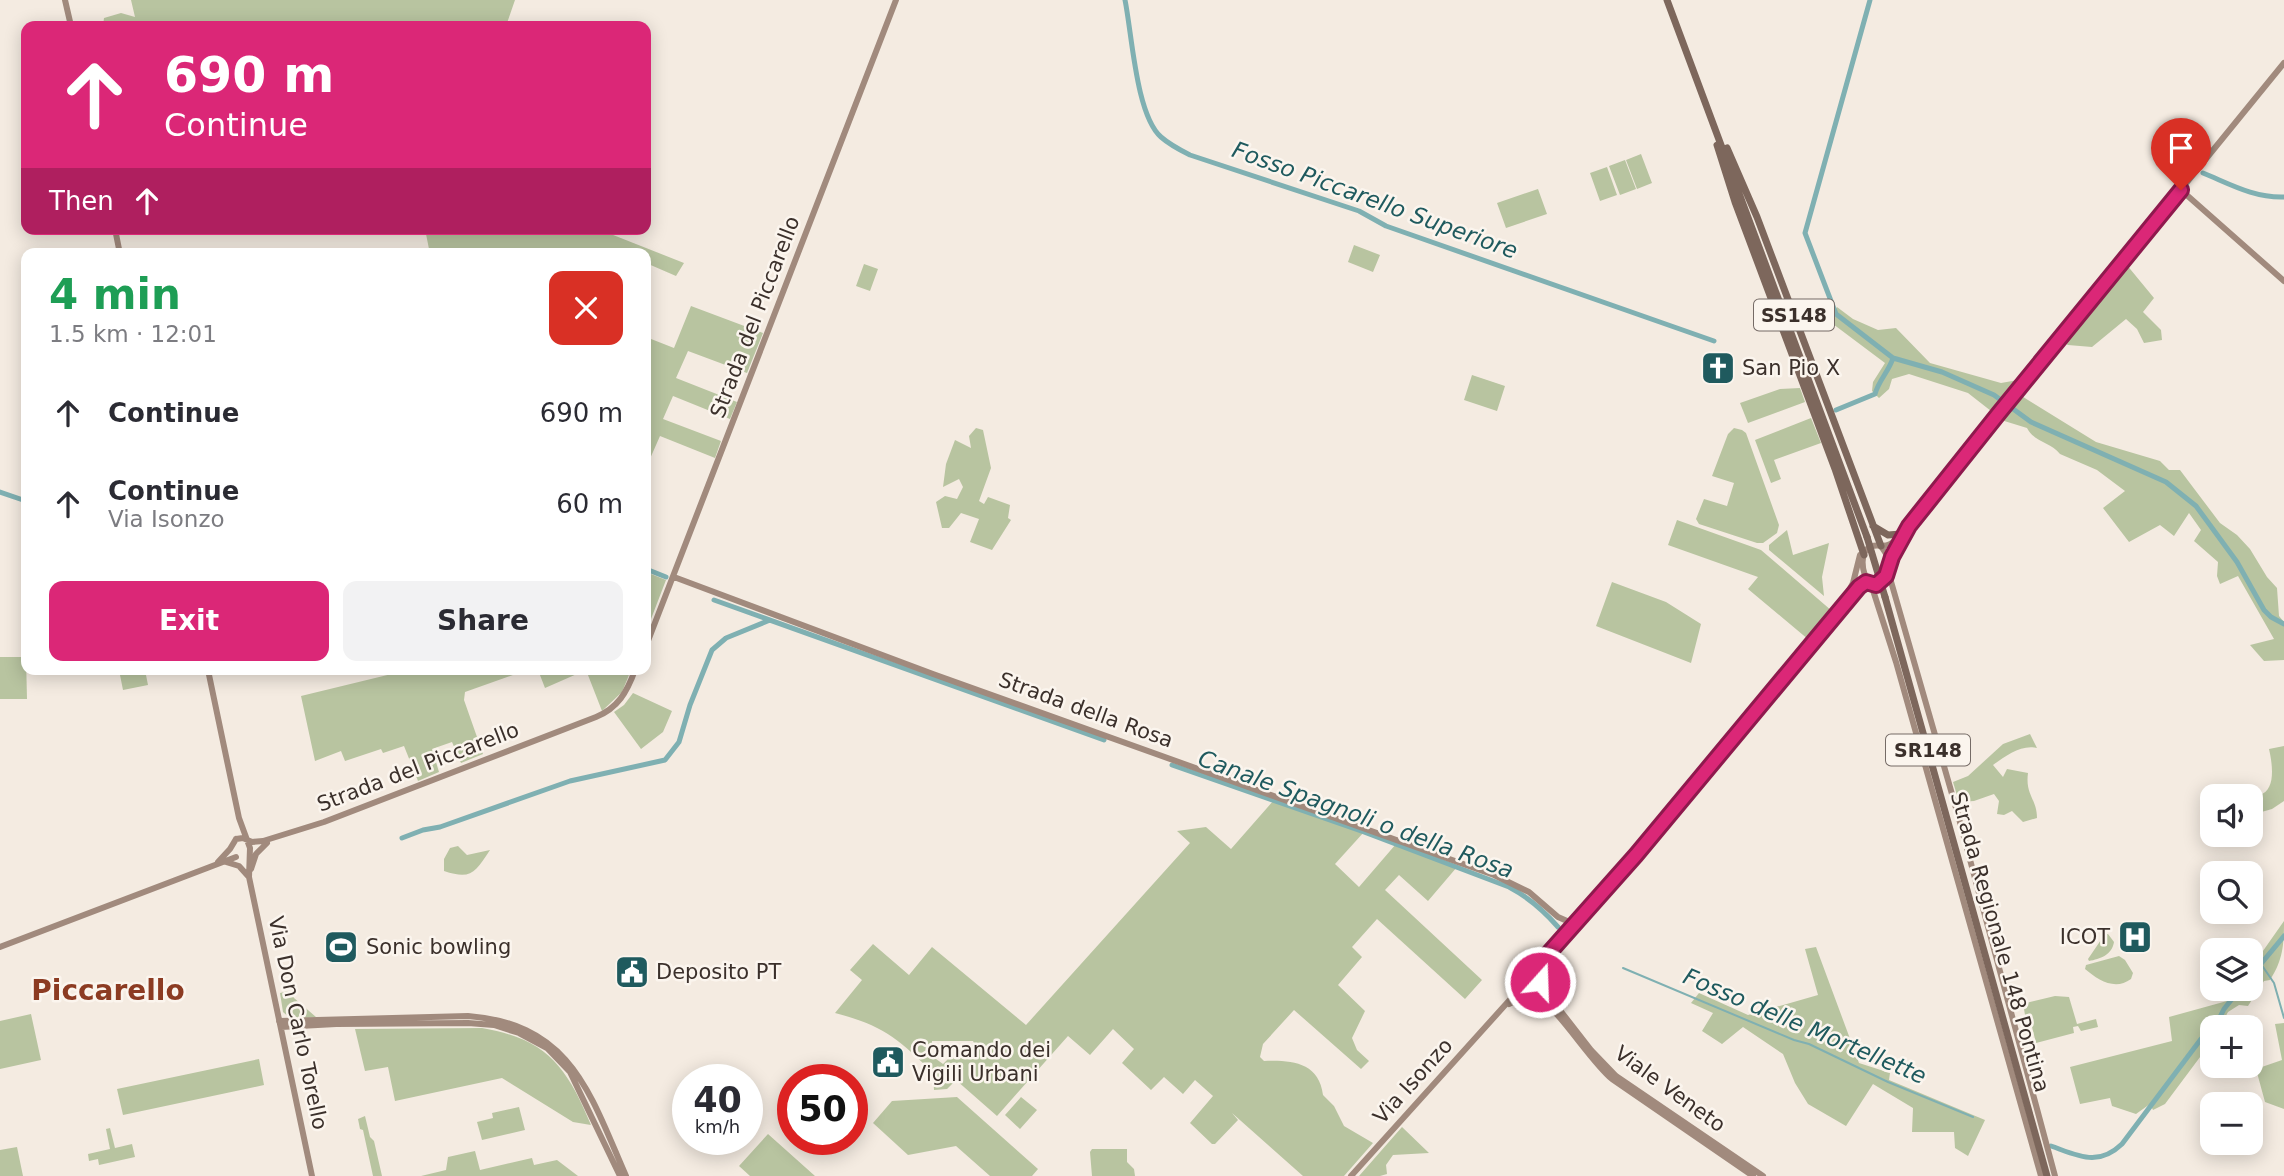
<!DOCTYPE html>
<html lang="en">
<head>
<meta charset="utf-8">
<style>
  :root { --surface:#fff; --page:#f2f2f3; --text:#2b2b33; --muted:#7c7c81; --accent:#db2777 }
  body { margin:0; font-family:"DejaVu Sans",sans-serif; background:var(--page); color:var(--text); height:100vh; display:flex; flex-direction:column; font-size:26px; white-space:nowrap }
  * { box-sizing:border-box; margin:0 }
  p { font-size:23px; color:var(--muted) }
  .icon { flex:none; width:38px; height:38px; fill:none; stroke:currentColor; stroke-width:2; stroke-linecap:round; stroke-linejoin:round }
  .map { position:relative; flex:1; overflow:hidden }
  .details { position:absolute; left:21px; top:248px; width:630px; height:427px; display:flex; flex-direction:column; background:var(--surface); border-radius:14px; box-shadow:0 4px 18px #0003 }
  .details>* { flex:none }
  .hud { position:absolute; left:21px; top:21px; width:630px; height:214px; border-radius:14px; box-shadow:0 4px 18px #0003; background:#db2777; color:#fff; overflow:hidden }
  .controls { position:absolute; left:2200px; top:784px; display:grid; gap:14px }
  .controls a { display:grid; place-items:center; width:63px; height:63px; border-radius:14px; background:var(--surface); box-shadow:0 4px 18px #0003; font-size:35px }
  .speed { position:absolute; left:672px; top:1064px; display:flex; gap:14px; font-size:35px; font-weight:700; text-align:center }
  .speed>* { display:grid; place-content:center; width:91px; height:91px; border-radius:50%; background:var(--surface); box-shadow:0 4px 18px #0003; line-height:1 }
  .speed small { font-size:18px; font-weight:400 }
  .speed .limit { border:10px solid #d22; background:#fff; color:#111 }
  .pin { position:absolute; display:grid; place-items:center; width:60px; height:60px; color:#fff; margin:-72px -30px; border-radius:50% 50% 50% 0; rotate:-45deg; box-shadow:0 0 7px #0007 }
  .pin .icon { rotate:45deg }
  .me { position:absolute; width:77px; margin:-38px; rotate:20deg; stroke-linejoin:round; filter:drop-shadow(0 0 5px #0008) }
  .turn { display:flex; align-items:center; gap:24px; height:147px; padding:0 28px; font-size:32px }
  .turn .icon { width:91px; height:91px; stroke-width:2.5 }
  .turn b { display:block; font-size:49px; line-height:60px }
  .then { display:flex; align-items:center; height:66px; padding:0 28px; background:#0003; gap:14px; font-size:26px }
  .round { display:grid; place-items:center; flex:none; width:74px; height:74px; border-radius:14px; background:var(--page) }
  .head { display:flex; align-items:center; justify-content:space-between; height:119px; padding:0 28px }
  h1 { font-size:42px; font-weight:600; line-height:52px; color:#1e9e55 }
  .primary-button { display:flex; gap:14px; margin-top:auto; padding:14px 28px }
  .primary-button a { flex:1; height:80px; border-radius:14px; background:var(--accent); color:#fff; font-size:28px; font-weight:600; line-height:80px; text-align:center }
  .primary-button a+a { background:var(--page); color:var(--text) }
  ul { padding:0; list-style:none }
  li { display:flex; align-items:center; gap:21px; height:91px; padding:0 28px }
  li div { flex:1 }
  li b { display:block; font-size:26px }
  li em { font-style:normal }
  .map>svg:first-child { display:block }
</style>
</head>
<body>
<div class="map">
<svg width="2284" height="1176" viewBox="0 0 2284 1176">
  <rect width="100%" height="100%" fill="#f4ebe1"/>
  <path fill="#b8c4a0" fill-rule="evenodd" d="M131 0H515L506 26H475L474 23 457 26H103L104 18 121 13 135 17Z
    M1641 154 1652 183 1637 189 1626 160Z
    M1625 160 1636 189 1620 195 1609 166Z
    M1607 167 1617 195 1600 201 1590 173Z
    M1538 189 1547 214 1506 228 1497 203Z
    M425 229H598L684 263 676 276 646 263V254C631 254 619 250 605 250V254H430Z
    M1354 245 1380 255 1373 272 1348 262Z
    M864 264 878 269 870 291 856 286Z
    M2126 264 2154 298 2143 312 2161 330 2162 340 2144 343 2137 329 2126 319 2092 347 2068 345 2063 342Z
    M691 306 763 333 747 373 688 351 676 378 737 402 730 419 673 396 663 419 721 441 715 458 660 436 649 461 646 460V337L674 348Z
    M1837 307 1853 319 1878 330 1896 328 1930 363 2001 383 2018 380 1991 411 1968 393 1909 374 1892 379 1889 389 1879 398 1872 391 1873 382 1885 363 1829 321Z
    M1472 375 1505 386 1497 411 1464 400Z
    M1800 388 1805 402 1748 423 1740 403 1780 389Z
    M2020 395 2096 442 2160 461 2169 470H2180L2220 523 2237 535 2250 549 2267 577 2277 588 2279 616 2284 622V660L2264 661 2250 645 2274 639 2238 576 2220 584 2217 576 2218 562 2194 541 2201 530 2189 513 2174 536 2160 525 2129 542 2103 508 2125 491 2097 470 2060 454C2051 442 2034 442 2027 428L2001 420Z
    M1811 418 1821 443 1774 460 1781 479 1771 483 1755 440Z
    M976 428 983 430 991 468 979 501 984 504 988 497 1010 505 1008 518 1011 520 992 550 970 542 979 519 961 513 949 528H942L936 502 945 496 957 499 963 487 959 479 943 487 946 464 955 440 971 448 969 436Z
    M1734 428 1742 430 1746 433 1779 525 1777 533 1763 543H1757L1699 524 1696 519 1704 499 1727 506 1734 483 1712 476 1728 434Z
    M1677 520 1761 550 1832 611 1809 640 1748 589 1758 577 1668 545Z
    M1787 530 1793 555 1829 543 1822 577 1824 596 1769 550V545Z
    M646 572 666 580 646 632Z
    M1612 582 1666 602 1701 624 1691 663 1596 626Z
    M0 657H26L27 699H0Z
    M119 670H145L148 685 123 690Z
    M408 670H527L465 692 464 700 483 754 461 763 452 742 432 749 439 772 418 781 404 746 383 753 381 749 345 761 341 751 315 761 301 696Z
    M538 670H631L622 692 602 711 586 670 545 688Z
    M633 693 672 711 663 732 641 749 614 712 624 705Z
    M2030 734 2037 748C2022 744 2005 756 1993 765L2003 777 2007 769 2028 773C2025 795 2037 799 2037 818L2023 822 2012 811 2004 815 1997 814 1999 801 1994 794 1974 801 1959 802 1953 782 1968 776 2003 744Z
    M2284 746V801L2272 809 2251 815 2250 796H2243C2247 795 2254 797 2259 795 2277 791 2272 762 2269 749Z
    M1273 801 1364 832 1335 864 1359 887 1396 844 1457 867 1428 901 1399 875 1385 890 1482 980 1465 999 1377 919 1352 947 1362 957 1338 985 1365 1011 1352 1038 1357 1050 1369 1061 1361 1069 1294 1010 1263 1044 1260 1057 1264 1061C1291 1060 1319 1062 1323 1095L1334 1106 1344 1126 1373 1143 1344 1176H1303L1232 1113 1238 1120 1215 1144H1212L1190 1123 1213 1096 1195 1080 1183 1094 1164 1077 1151 1090 1122 1063 1134 1049 1113 1029 1090 1055 1068 1036 997 1116 956 1080 947 1089 934 1090 933 1073C899 1039 882 1025 835 1013L862 980 850 970 873 944 909 975 932 947 1026 1025 1190 843 1177 831 1206 827 1231 849ZM932 1041H973L974 1043 960 1058 948 1059 943 1064 932 1056Z
    M458 846 467 855 490 850C475 873 471 880 444 871V859L450 848Z
    M2284 921C2284 945 2283 960 2270 980L2264 981 2248 1006 2239 1005 2228 1012 2220 1027H2212V1041L2165 1104 2153 1110 2150 1104 2136 1114 2112 1106 2110 1098 2080 1104 2070 1067 2172 1041 2169 1017 2227 1001 2236 989H2250L2251 968Z
    M2105 934H2108L2114 942C2112 955 2100 959 2089 961L2088 959Z
    M1816 947 1859 1063 1890 1073 1889 1080 1985 1120 1968 1156 1955 1148 1954 1132H1912L1913 1108 1873 1084 1846 1126 1808 1104 1795 1083 1783 1054 1743 1027 1722 1044 1702 1031 1713 1013 1691 1003 1699 993 1748 1015 1818 995 1805 949Z
    M2119 956 2125 960 2133 973 2131 979C2115 991 2098 980 2085 969L2086 965Z
    M289 991 294 998 316 1017 291 1019 283 1012 280 993Z
    M2055 996 2069 997 2077 1024 2096 1019 2098 1027 2081 1031 2078 1026 2073 1027 2074 1033 2036 1043 2029 1015H2025L2024 1009 2027 1008 2026 1003Z
    M31 1014 41 1060 0 1069V1021Z
    M2284 1023V1109L2265 1102 2256 1069 2282 1060 2275 1024Z
    M482 1028C547 1039 567 1067 591 1125L573 1122 502 1078 395 1101 388 1067 365 1071 355 1029Z
    M259 1059 264 1085 123 1115 117 1089Z
    M957 1097 1038 1169 1032 1176H990L956 1146 908 1155 873 1123 892 1101Z
    M1021 1097 1037 1110 1020 1129 1005 1115Z
    M519 1107 525 1130 482 1140 477 1122 493 1118 492 1113Z
    M365 1116 370 1137 374 1141 382 1176H373L363 1130 360 1129 358 1119Z
    M1402 1127 1429 1153 1393 1155 1386 1165 1387 1174 1380 1176H1359Z
    M110 1128 115 1148 132 1144 135 1157 99 1165 98 1159 89 1161 88 1154 110 1149 106 1129Z
    M768 1134 815 1176H750L739 1166Z
    M17 1147 23 1176H0V1150Z
    M1092 1149H1127V1162L1134 1169 1135 1176H1092L1090 1152Z
    M475 1151 480 1170 532 1158 534 1165 557 1160 578 1176H421L446 1170 448 1157Z"/>
  <g fill="none" stroke-linecap="round" stroke-linejoin="round">
    <path stroke="#7fb0b2" stroke-width="2" d="M2261 964 2274 983 2284 1018
      M1623 968 1794 1040 1809 1044 1888 1082 1973 1117"/>
    <path stroke="#7fb0b2" stroke-width="5" d="M1125 0C1132 34 1136 115 1161 137 1170 145 1180 150 1190 155L1359 211 1386 226 1714 341
      M1870 0 1805 233 1836 314 1893 358 1942 372 1994 395 2031 422 2166 482 2196 506 2237 562 2264 610 2271 617 2284 624
      M2203 173C2230 184 2254 198 2284 197
      M1836 410 1875 394C1879 380 1889 371 1893 358
      M0 492 26 501
      M646 569 666 577
      M714 600 1104 740
      M1172 765 1364 832 1509 887C1528 897 1544 911 1558 927
      M402 838 423 830 440 827 570 781 665 760 679 742 690 705 712 650 726 638 770 620
      M2250 977 2284 936
      M2215 1027 2224 1009 2240 989
      M2051 1146C2079 1156 2098 1167 2122 1144L2201 1039 2212 1030"/>
    <path stroke="#a18a7d" stroke-width="6" d="M65 0 71 26
      M2181 190 2284 281
      M115 229 120 254
      M1881 546 1887 555 1888 571 1958 815 2055 1176
      M1889 565 1909 526 1999 413 2284 63
      M674 577 933 674 1494 875 1529 892 1558 917 1574 924
      M1869 582C1862 573 1858 551 1872 546 1879 544 1883 548 1890 544 1895 542 1899 536 1903 532
      M1871 584 1896 662 2041 1176
      M1844 600 1853 583 1860 555
      M646 646 896 0
      M208 670 239 818 250 848 249 877 312 1176
      M236 839 243 838 252 842 263 841 324 822 596 717C618 708 627 692 635 670
      M218 862 230 849 236 839
      M226 862 239 866 248 876
      M251 869 256 854 267 843
      M0 947 236 857
      M1525 986a8 8 0 1 1 16 0a8 8 0 1 1-16 0Z
      M1529 979 1548 954 1636 855 1859 587 1869 582
      M1541 986 1591 1050 1616 1076 1763 1176
      M1534 995C1556 1004 1589 1060 1612 1079L1753 1176
      M1509 1004 1529 994
      M279 1021 468 1016C572 1024 590 1094 626 1176
      M281 1027 336 1024 468 1023 494 1025 519 1033 547 1048 570 1072 620 1176
      M1351 1176 1525 983"/>
    <path stroke="#7d675c" stroke-width="7" d="M1667 0 1867 537
      M1717 145 1735 202 1835 469 1864 555
      M1727 148 1757 217 1881 546
      M1873 526 1888 535 1901 534
      M1885 597 2047 1176"/>
    <path stroke="#7d675c" stroke-width="7" d="M1867 537 1885 597"/>
  </g>
  <g fill="none" stroke-linecap="round" stroke-linejoin="round">
    <g stroke="#8e194d" stroke-width="18">
      <path id="route" d="M1540 982V972L1548 954 1636 855 1859 587 1866 582 1876 585 1886 576 1892 557 1909 526 1999 413 2181 190"/>
    </g>
    <use href="#route" stroke="#db2777" stroke-width="12"/>
  </g>
  <defs>
    <g id="church-square" transform="scale(1.75)"><rect x="-9" y="-9" width="18" height="18" rx="4" fill="#1f5a5e" stroke="#fbf5ee"/><path d="M-1.2-6h2.4v3.5h3.3v2.4h-3.3V6h-2.4V-.1h-3.3v-2.4h3.3Z" fill="#fff"/></g>
    <g id="hospital-square" transform="scale(1.75)"><rect x="-9" y="-9" width="18" height="18" rx="4" fill="#1f5a5e" stroke="#fbf5ee"/><path d="M-5-5h3v3.5h4V-5h3V5h-3V1.5h-4V5h-3Z" fill="#fff"/></g>
    <g id="stadium-square" transform="scale(1.75)"><rect x="-9" y="-9" width="18" height="18" rx="4" fill="#1f5a5e" stroke="#fbf5ee"/><path d="M0-5a6.5 5 0 1 0 0 10a6.5 5 0 1 0 0-10ZM-3.5-1.8h7v3.6h-7Z" fill="#fff"/></g>
    <g id="civic-square" transform="scale(1.75)"><rect x="-9" y="-9" width="18" height="18" rx="4" fill="#1f5a5e" stroke="#fbf5ee"/><path d="M-.6-6.5H3V-4.5H.6V-3L4-1V1h2V6H-6V1h2V-1L-.6-3ZM-1.2 2.5V6h2.4V2.5Z" fill="#fff"/></g>
  </defs>
  <g fill-rule="evenodd">
    <use href="#church-square" x="1718" y="368"/>
    <use href="#hospital-square" x="2135" y="937"/>
    <use href="#stadium-square" x="341" y="947"/>
    <use href="#civic-square" x="632" y="972"/>
    <use href="#civic-square" x="888" y="1062"/>
  </g>
  <g text-anchor="middle" stroke-width="5" stroke-linejoin="round" paint-order="stroke">
    <g fill="#fbf5ee" stroke="#756b66" stroke-width="2">
      <rect x="1754" y="299.5" width="80" height="31" rx="5"/>
      <rect x="1886" y="734.5" width="84" height="31" rx="5"/>
    </g>
    <g font-size="19" font-weight="bold" fill="#3b302b">
      <text x="1794" y="322">SS148</text>
      <text x="1928" y="757">SR148</text>
    </g>
    <g font-size="21" fill="#3b302b" stroke="#fbf5ee">
      <text transform="translate(755 317) rotate(-69)" y="7">Strada del Piccarello</text>
      <text transform="translate(1086 710) rotate(20)" y="7">Strada della Rosa</text>
      <text transform="translate(418 767) rotate(-21)" y="7">Strada del Piccarello</text>
      <text transform="translate(2000 942) rotate(74)" y="7">Strada Regionale 148 Pontina</text>
      <text transform="translate(298 1023) rotate(78)" y="7">Via Don Carlo Torello</text>
      <text transform="translate(1413 1081) rotate(-48)" y="7">Via Isonzo</text>
      <text transform="translate(1670 1089) rotate(36)" y="7">Viale Veneto</text>
    </g>
    <g font-size="21" fill="#3b302b" stroke="#fbf5ee" text-anchor="start">
      <text x="1742" y="375">San Pio X</text>
      <text x="2110" y="944" text-anchor="end">ICOT</text>
      <text x="366" y="954">Sonic bowling</text>
      <text x="656" y="979">Deposito PT</text>
      <text x="912" y="1057">Comando dei<tspan x="912" dy="24">Vigili Urbani</tspan></text>
    </g>
    <g font-size="23" font-style="italic" fill="#1f5a5e" stroke="#fbf5ee">
      <text transform="translate(1375 200) rotate(20)" y="8">Fosso Piccarello Superiore</text>
      <text transform="translate(1356 814) rotate(20)" y="8">Canale Spagnoli o della Rosa</text>
      <text transform="translate(1805 1026) rotate(23)" y="8">Fosso delle Mortellette</text>
    </g>
    <g font-size="28" font-weight="bold" fill="#8c3b22" stroke="#fbf5ee">
      <text x="108" y="1000">Piccarello</text>
    </g>
  </g>
</svg>
<div class="controls">
<a><svg class="icon" aria-label="sound" viewBox="0 0 24 24"><path d="M4 9h4l5-4v14l-5-4H4zM17 9q2 3 0 6"/></svg></a>
<a><svg class="icon" aria-label="search" viewBox="0 0 24 24"><circle cx="10" cy="10" r="6"/><path d="M15 15l6 6"/></svg></a>
<a><svg class="icon" aria-label="layers" viewBox="0 0 24 24"><path d="M12 4l9 5-9 5-9-5zM3 14l9 5 9-5"/></svg></a>
<a>+</a>
<a>−</a>
</div>
<div class="speed"><div>40<small>km/h</small></div><div class="limit">50</div></div>
<div class="pin" style="left:2181px;top:190px;background:#d93025"><svg class="icon" aria-label="arrive" viewBox="0 0 24 24"><path d="M6 21V4h12l-3 4 3 4H6"/></svg></div>
<svg class="me" style="left:1540px;top:982px" viewBox="-20 -20 40 40"><circle r="17" fill="#db2777" stroke="#fff" stroke-width="3"/><path d="M0-11L8 9 0 5-8 9z" fill="#fff"/></svg>
<div class="hud">
<div class="turn"><svg class="icon" aria-label="ahead" viewBox="0 0 24 24"><path d="M12 20V5M6 11l6-6 6 6"/></svg><div><b>690 m</b>Continue</div></div>
<div class="then">Then<svg class="icon" aria-label="ahead" viewBox="0 0 24 24"><path d="M12 20V5M6 11l6-6 6 6"/></svg></div>
</div>
<section class="details">
<div class="head"><div><h1>4 min</h1><p>1.5 km · 12:01</p></div><a class="round" style="background:#d93025;color:#fff"><svg class="icon" aria-label="close" viewBox="0 0 24 24"><path d="M6 6l12 12M18 6L6 18"/></svg></a></div>
<ul>
<li><svg class="icon" aria-label="ahead" viewBox="0 0 24 24"><path d="M12 20V5M6 11l6-6 6 6"/></svg><div><b>Continue</b></div><em>690 m</em></li>
<li><svg class="icon" aria-label="ahead" viewBox="0 0 24 24"><path d="M12 20V5M6 11l6-6 6 6"/></svg><div><b>Continue</b><p>Via Isonzo</p></div><em>60 m</em></li>
</ul>
<div class="primary-button"><a>Exit</a><a>Share</a></div>
</section>
</div>
</body>
</html>
